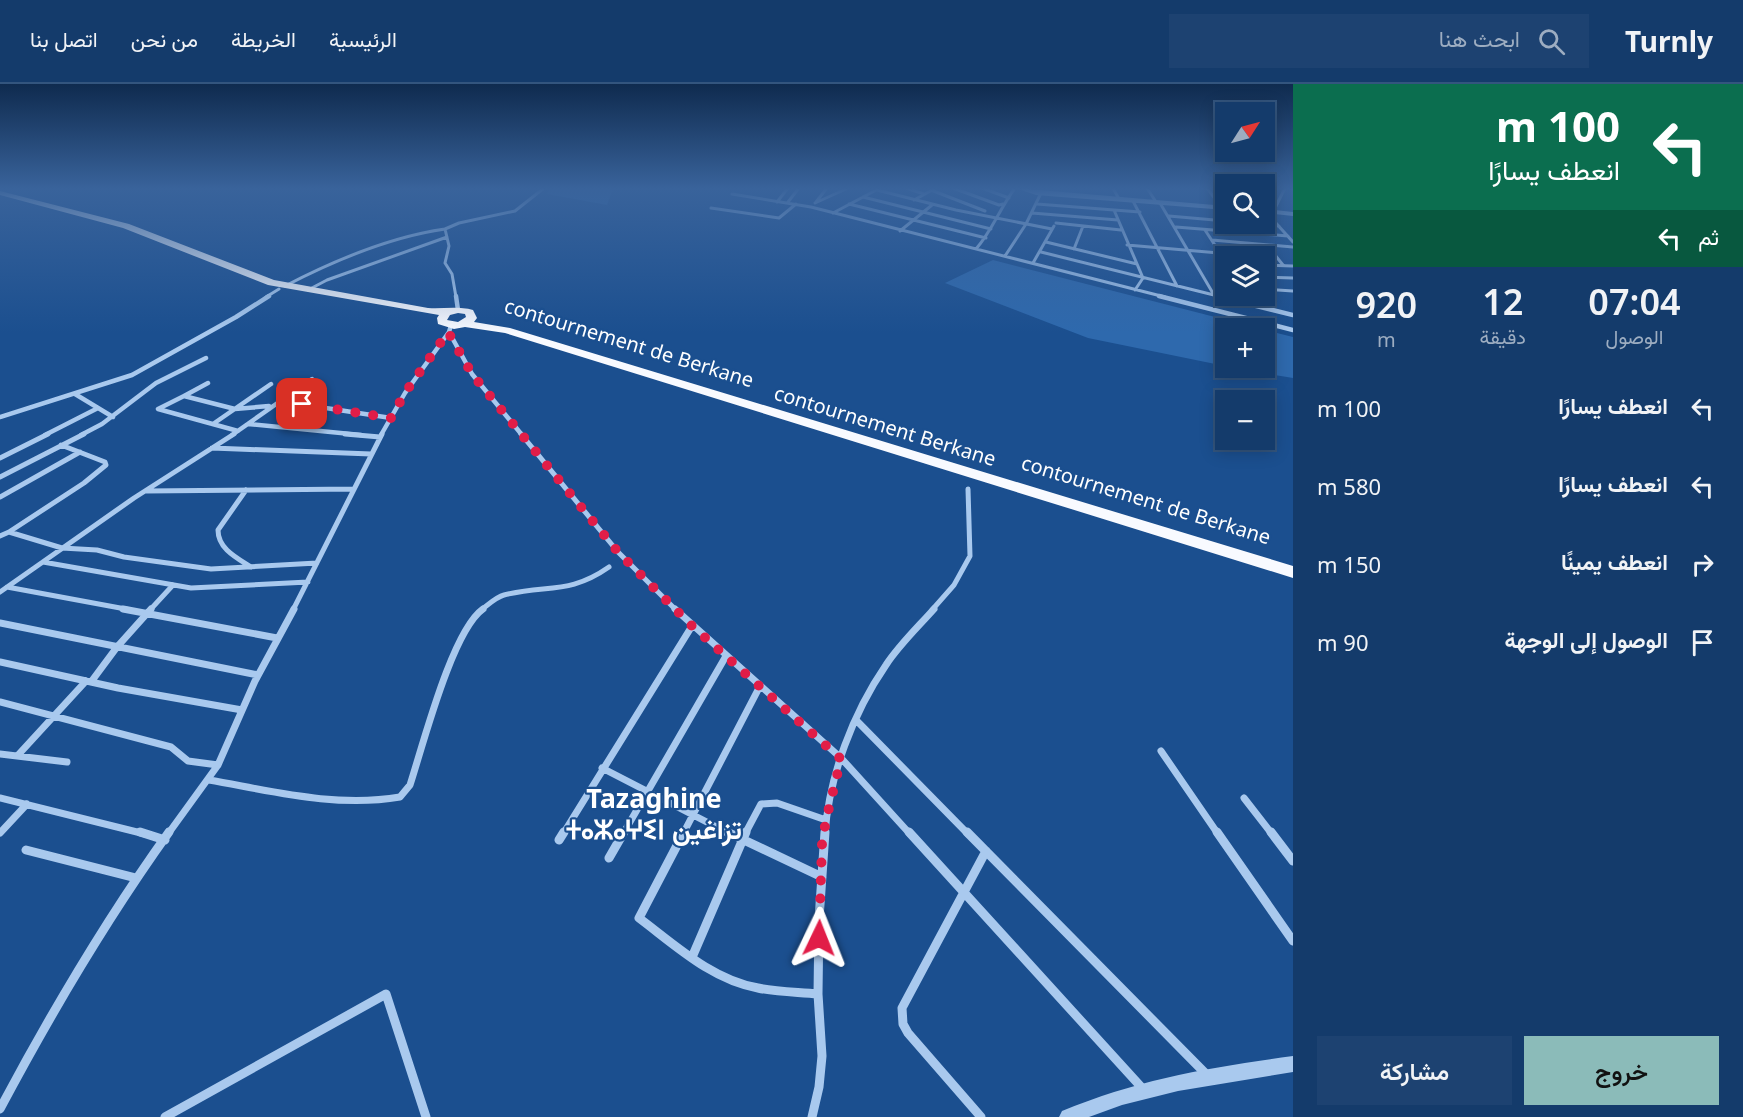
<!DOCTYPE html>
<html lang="ar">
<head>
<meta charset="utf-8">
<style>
  :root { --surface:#143b6b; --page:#1d4271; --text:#f1f3f6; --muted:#9dadc1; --line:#33557e; --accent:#8bbbb9 }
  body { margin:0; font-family:"Noto Sans",Vazirmatn,"Noto Sans Tifinagh",sans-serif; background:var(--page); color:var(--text); direction:rtl; height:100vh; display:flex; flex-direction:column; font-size:22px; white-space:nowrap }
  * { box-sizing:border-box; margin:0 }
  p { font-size:20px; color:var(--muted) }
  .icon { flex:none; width:33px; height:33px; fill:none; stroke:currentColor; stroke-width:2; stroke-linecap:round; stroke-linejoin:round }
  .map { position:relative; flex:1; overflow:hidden; direction:ltr }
  .side { display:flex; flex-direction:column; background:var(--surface); width:450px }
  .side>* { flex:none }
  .hud { background:#0b6e4f; color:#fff; overflow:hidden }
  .needle { width:39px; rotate:54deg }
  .tools { position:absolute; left:1215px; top:18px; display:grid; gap:12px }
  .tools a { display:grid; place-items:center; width:60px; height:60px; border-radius:0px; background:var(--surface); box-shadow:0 3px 15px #0003,0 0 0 2px var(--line); font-size:30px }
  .pin { position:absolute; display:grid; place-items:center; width:51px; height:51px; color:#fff; margin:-26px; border-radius:12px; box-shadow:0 3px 9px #0006 }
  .me { position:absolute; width:66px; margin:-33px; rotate:2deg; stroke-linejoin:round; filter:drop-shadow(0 0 4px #0008) }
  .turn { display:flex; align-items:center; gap:21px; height:126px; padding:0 24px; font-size:27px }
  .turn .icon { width:78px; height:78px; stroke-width:2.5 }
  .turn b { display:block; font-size:42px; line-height:51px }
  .then { display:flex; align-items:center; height:57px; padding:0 24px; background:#0003; gap:12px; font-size:22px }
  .eta { display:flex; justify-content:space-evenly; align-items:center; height:102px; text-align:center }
  .eta b { font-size:36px; font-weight:600; line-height:42px }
  .primary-button { display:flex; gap:12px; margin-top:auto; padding:12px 24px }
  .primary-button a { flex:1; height:69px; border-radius:0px; background:var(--accent); color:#111; font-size:24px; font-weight:600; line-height:69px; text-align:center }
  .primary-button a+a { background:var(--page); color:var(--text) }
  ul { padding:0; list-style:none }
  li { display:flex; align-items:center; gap:18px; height:78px; padding:0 24px }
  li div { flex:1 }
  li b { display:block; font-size:22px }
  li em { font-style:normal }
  header { display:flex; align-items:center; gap:36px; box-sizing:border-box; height:84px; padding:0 30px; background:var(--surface); border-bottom:2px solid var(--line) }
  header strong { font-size:28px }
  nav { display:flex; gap:33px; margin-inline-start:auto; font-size:21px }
  .search { width:420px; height:54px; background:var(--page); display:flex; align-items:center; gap:15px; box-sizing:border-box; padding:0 21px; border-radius:0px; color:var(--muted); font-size:22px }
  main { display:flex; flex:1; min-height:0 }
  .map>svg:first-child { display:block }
</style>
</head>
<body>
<header>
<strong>Turnly</strong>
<div class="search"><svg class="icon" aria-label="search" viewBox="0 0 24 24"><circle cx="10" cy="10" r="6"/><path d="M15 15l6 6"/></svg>ابحث هنا</div>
<nav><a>الرئيسية</a><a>الخريطة</a><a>من نحن</a><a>اتصل بنا</a></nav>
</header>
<main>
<section class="side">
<div class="hud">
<div class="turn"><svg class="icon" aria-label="left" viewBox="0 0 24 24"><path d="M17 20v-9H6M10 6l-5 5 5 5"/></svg><div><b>100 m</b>انعطف يسارًا</div></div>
<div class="then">ثم<svg class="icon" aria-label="left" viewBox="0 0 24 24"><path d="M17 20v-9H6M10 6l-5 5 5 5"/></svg></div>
</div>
<div class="eta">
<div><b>07:04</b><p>الوصول</p></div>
<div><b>12</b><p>دقيقة</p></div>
<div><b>920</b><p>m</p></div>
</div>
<ul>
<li><svg class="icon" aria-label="left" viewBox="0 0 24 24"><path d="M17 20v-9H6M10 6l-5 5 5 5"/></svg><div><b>انعطف يسارًا</b></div><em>100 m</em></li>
<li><svg class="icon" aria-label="left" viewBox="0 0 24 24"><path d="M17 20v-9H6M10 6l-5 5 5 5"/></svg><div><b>انعطف يسارًا</b></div><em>580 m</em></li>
<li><svg class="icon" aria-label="right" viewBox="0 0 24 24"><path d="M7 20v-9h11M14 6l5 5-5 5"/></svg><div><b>انعطف يمينًا</b></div><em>150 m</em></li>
<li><svg class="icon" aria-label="arrive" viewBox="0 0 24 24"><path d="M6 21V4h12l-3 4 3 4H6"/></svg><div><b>الوصول إلى الوجهة</b></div><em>90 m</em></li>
</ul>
<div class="primary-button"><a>خروج</a><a>مشاركة</a></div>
</section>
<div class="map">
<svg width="1293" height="1033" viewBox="0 0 1293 1033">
  <rect width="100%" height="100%" fill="#1b4f8f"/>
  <path fill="#2e69ad" d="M550 104H613L607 121 547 110Z
    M993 176 1258 244H1226L1225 282 1088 254 945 199Z
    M1265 246 1293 253V294L1231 284H1264Z"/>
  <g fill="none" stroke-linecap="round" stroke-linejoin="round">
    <path stroke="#a9c9ee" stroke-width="3" d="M906 104 924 110
      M953 104 999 121 1003 120
      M982 104 1009 114
      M1113 104 1119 115
      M1147 104 1156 118
      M1207 104 1222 124
      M1290 104 1293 105
      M877 106 956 126 1052 145
      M931 106 985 127
      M732 110 811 123 1165 213
      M863 113 991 145
      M914 116 934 105
      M1133 117 1177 202
      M777 118 788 104
      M788 118 799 104
      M816 118 827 104
      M815 119 848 104
      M1160 119 1214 211
      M849 120 986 154
      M1037 120 1140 128
      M711 124 779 134 796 120
      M1114 126 1143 194 1135 206
      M1265 127 1293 158
      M1273 128 1285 104
      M833 129 880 104
      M1032 129 1118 136
      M1169 132 1226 137
      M1056 139 1121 146
      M1250 140 1279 142
      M1176 143 1288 152
      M1205 146 1226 178
      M900 147 932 121
      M1212 156 1293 163
      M1046 158 1137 180
      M1127 161 1219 169
      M1267 161 1283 181
      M976 165C992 147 1000 124 1015 104
      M1074 165 1083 142
      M1041 168 1222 213
      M1005 172 1026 140 1041 109
      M1033 179 1054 142
      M1264 181 1293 182
      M1264 193 1293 194
      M285 202C335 176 389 153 445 145
      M1264 205 1293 207
      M308 206 327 196 447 153
      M266 213 279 205
      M456 213 452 190 445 179 449 162 445 145 459 139 515 127 544 104"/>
    <path stroke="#a9c9ee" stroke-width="4.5" d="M456 212 458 226
      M1159 212 1293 246
      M1216 212 1293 231
      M451 241 449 248 472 290 522 351
      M208 299 184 312 235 325 269 322
      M75 310 113 333
      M184 312 158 325 238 347
      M280 317 391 334
      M0 333 132 291 236 233 269 212
      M213 340 271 300
      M248 340 361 351
      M45 351 98 324
      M81 351 102 340 156 299 206 274
      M232 351 312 295
      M381 351 405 309 449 248"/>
    <path stroke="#a9c9ee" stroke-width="5" d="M345 350 380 353
      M521 350 618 468 676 526
      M212 364 371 370
      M0 374 48 350
      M0 393 84 350
      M246 406 218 446C218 465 237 474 251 483
      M146 407 354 405
      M0 413 80 368
      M9 448 84 399 106 381 105 378 61 361
      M0 452 9 448 62 464 97 466 124 473 211 485 317 479
      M43 478 191 504 308 498
      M7 503 131 526
      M0 508 134 414 234 350
      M150 526 173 501
      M293 526 382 350
      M481 526C488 521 496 513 504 511 547 500 569 511 609 483
      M932 526 954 501 970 472 968 405"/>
    <path stroke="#a9c9ee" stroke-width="7" d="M123 525 277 554
      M675 525 841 674 910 750
      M0 539 258 591
      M0 578 118 604 242 626
      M91 598 117 563 151 525
      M0 618 171 663 188 677 218 681
      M856 636 968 750
      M1161 667 1218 750
      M0 670 67 678
      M19 670 86 597
      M602 684 730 750
      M209 696C272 707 336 724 400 713L410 701C423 661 452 547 483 525
      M0 714 145 750
      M1244 714 1272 750
      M0 749 27 720
      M168 750 218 681 255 597 294 525
      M563 750 692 542
      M623 750 726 572
      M683 750 760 602
      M745 750 761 720 777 719 826 736
      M825 750C829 692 853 629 886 581 899 561 918 543 934 525"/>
    <path stroke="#a9c9ee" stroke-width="9" d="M140 748 165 756
      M684 748 639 834C675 861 712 896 758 904 777 908 798 908 818 910
      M727 748 822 793
      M909 748 1143 1005
      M967 748 1207 991
      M1217 748 1293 857
      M1271 748 1293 777
      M559 756 564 748
      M26 766 136 794
      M609 774 624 748
      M693 871 746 748
      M0 1025C51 929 106 836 169 748
      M165 1033 386 910 426 1033
      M812 1033 819 1003 822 972 818 910 819 835 825 748
      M981 1033 908 949 903 940 902 924 986 767"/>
    <path fill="#a9c9ee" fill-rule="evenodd" d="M1015 104 1226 122V126L1036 111Z
      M1264 125 1293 128V132L1264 129Z
      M1293 972V988L1178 1007 1122 1021 1089 1033H1059L1062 1027C1139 995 1211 983 1293 972Z"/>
    <path fill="#f8faff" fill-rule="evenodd" d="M0 107 129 140 274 196 428 224C443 225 458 222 473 226L477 234 474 238 510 244 1293 482V494L505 249 465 243 454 245 438 240 437 234 439 231 268 201 123 144 0 111ZM458 229 465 230 466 233 458 238 447 236 450 231Z"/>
  </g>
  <linearGradient id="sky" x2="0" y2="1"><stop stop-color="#0f2b4f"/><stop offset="0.42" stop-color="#39639b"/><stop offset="1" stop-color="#39639b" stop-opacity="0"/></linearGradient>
  <rect width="1293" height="249" fill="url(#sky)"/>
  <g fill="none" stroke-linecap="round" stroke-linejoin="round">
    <path stroke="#e11d48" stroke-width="10" stroke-dasharray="0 18" d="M302 320 391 334 405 309 448 248 472 290 618 468 692 542 841 675 826 736 822 760 819 854"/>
  </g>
  <g text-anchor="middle" stroke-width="4.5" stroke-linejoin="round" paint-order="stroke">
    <g font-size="20" fill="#fff" stroke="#1b4f8f">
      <text transform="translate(629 259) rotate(17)" y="7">contournement de Berkane</text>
      <text transform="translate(885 342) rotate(17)" y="7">contournement Berkane</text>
      <text transform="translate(1146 416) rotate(17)" y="7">contournement de Berkane</text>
    </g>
    <g font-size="27" font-weight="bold" fill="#fff" stroke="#1b4f8f">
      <text x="654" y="724">Tazaghine<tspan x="654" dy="31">ⵜⴰⵣⴰⵖⵉⵏ تزاغين</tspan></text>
    </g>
  </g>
</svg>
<div class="tools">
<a><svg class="needle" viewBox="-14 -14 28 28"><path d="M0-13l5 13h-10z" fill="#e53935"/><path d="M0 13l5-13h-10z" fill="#9dadc1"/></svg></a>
<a><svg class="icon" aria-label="search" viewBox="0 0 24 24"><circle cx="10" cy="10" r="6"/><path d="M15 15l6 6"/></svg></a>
<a><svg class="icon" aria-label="layers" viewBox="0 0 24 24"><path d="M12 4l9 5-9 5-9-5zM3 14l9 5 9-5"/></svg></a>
<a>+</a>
<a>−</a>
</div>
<div class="pin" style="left:302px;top:320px;background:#d93025"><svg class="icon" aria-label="arrive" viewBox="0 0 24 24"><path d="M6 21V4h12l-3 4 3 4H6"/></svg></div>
<svg class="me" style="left:819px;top:854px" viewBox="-20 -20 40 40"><path d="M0-17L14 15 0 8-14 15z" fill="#e11d48" stroke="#fff" stroke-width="4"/></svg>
</div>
</main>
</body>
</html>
